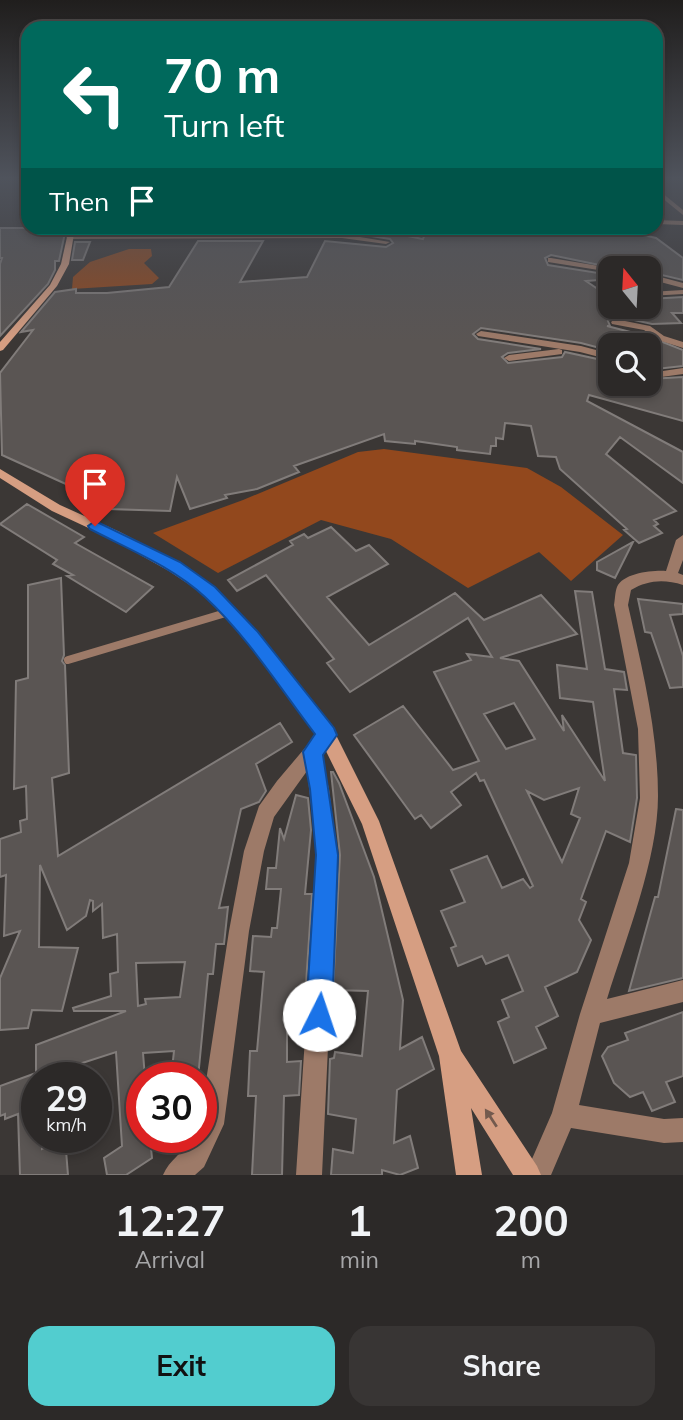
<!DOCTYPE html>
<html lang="en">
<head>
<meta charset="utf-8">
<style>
  :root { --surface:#2c2928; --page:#383534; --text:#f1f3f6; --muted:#a6a6a8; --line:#484545; --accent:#52cdcf }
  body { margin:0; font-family:Mulish,sans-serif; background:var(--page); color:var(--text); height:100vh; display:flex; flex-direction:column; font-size:26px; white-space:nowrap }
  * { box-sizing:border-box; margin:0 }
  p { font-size:23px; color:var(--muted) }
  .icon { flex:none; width:38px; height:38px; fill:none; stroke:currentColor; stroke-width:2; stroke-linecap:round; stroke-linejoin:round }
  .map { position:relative; height:1175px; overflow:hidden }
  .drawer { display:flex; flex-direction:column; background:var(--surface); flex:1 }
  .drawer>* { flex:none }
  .top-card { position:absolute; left:21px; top:21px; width:642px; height:214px; border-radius:21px; box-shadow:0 4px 10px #0003,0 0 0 2px var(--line); background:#00695c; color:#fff; overflow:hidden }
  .needle { width:46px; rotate:342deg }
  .controls { position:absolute; left:598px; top:256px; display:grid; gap:14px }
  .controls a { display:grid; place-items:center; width:63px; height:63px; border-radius:14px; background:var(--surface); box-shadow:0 4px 10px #0003,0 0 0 2px var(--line); font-size:35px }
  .speed { position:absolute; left:21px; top:1062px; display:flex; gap:14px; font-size:35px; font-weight:700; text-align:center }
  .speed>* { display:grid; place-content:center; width:91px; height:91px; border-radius:50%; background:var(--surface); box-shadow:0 4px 10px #0003,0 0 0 2px var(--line); line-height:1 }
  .speed small { font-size:18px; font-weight:400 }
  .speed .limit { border:10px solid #d22; background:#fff; color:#111 }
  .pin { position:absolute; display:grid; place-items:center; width:60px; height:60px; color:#fff; margin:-72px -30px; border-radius:50% 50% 50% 0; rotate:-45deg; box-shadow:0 0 7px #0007 }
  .pin .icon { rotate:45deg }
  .me { position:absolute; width:77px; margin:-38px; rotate:4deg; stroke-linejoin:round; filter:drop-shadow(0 0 5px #0008) }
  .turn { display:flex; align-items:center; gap:24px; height:147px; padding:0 28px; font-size:32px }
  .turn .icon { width:91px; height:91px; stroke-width:2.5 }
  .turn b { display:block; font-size:49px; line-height:60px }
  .then { display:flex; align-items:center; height:66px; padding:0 28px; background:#0003; gap:14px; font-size:26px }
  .eta { display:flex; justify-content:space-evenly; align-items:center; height:119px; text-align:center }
  .eta b { font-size:42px; font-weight:700; line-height:49px }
  .primary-button { display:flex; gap:14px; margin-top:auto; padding:14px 28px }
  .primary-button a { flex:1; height:80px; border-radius:21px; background:var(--accent); color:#111; font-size:28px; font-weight:700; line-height:80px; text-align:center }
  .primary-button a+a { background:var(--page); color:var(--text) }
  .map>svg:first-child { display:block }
</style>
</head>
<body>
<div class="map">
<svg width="683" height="1175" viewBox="0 0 683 1175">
  <rect width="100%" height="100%" fill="#3b3735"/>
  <path fill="#92481d" d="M129 249H151L152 256 144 263 159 278 152 284 72 289 73 277 90 262Z
    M384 449 527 468 561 487 623 535 571 581 539 552 468 588 391 539 321 520 218 573 153 533 243 500 358 452Z"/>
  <path fill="#5a5553" stroke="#817c7a" stroke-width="2" fill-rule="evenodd" d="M0 228H66L59 261H55V270L48 284 0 336V264L2 258H0Z
    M206 228H270L268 232H203Z
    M368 228 423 239 427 228H612L656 238 683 258V280L649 272V268H614L551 255 545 258 548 265 611 275V279L586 281 611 298V306H649V299L683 297V313H672L681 323 652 324 616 316 608 321 610 326H607L650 337 683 350V366L656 369 649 367V345H611V351L581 343 481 328 473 334 478 339 541 349 508 353 502 357 508 363 562 357 565 352 611 362 599 383H649V379L683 377V421L589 395 587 401 683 452V483L620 437 606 454 676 511 654 520 658 524 654 526 662 533 639 543 624 530 627 529 560 469 556 457 538 456 531 426 505 423 503 439 496 438V446H491L490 454 457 450V447L415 441V444L385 441 384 434 294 466 299 472 257 489 225 495 227 498 190 509 177 477 170 511 109 509 115 500 90 495 2 455 0 373 33 330 21 332 55 292 76 289V293H107L169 287 198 241H263L240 282 307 277 325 241 386 247 393 243 390 239 358 234Z
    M75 242H90L83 260H72Z
    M27 504 84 537 75 543 153 587 126 612 67 576 73 575 53 564 57 560 0 524Z
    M331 527 356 551 369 545 388 564 327 597 369 645 455 593 484 620 541 595 577 634 500 658 519 661 564 731 562 715 605 781 593 702 560 698 557 665 587 669 575 591 592 592 605 669 624 672 627 690 614 689 623 753 636 755 637 798 630 842 606 831 581 899 586 902 579 920 591 940 577 972 545 987 558 1016 536 1027 546 1048 514 1063 498 1022 509 1017 502 1000 523 991 508 955 486 964 482 956 458 966 451 948 456 946 441 911 465 902 451 870 487 856 502 888 523 879 530 888 533 886 484 780 480 781 476 773 451 792 461 805 431 828 421 815 415 819 354 735 403 706 453 770 479 761 434 672 471 660 467 654 492 657 468 618 350 692 327 663 334 659 266 575 237 591 228 580 293 545 290 541 304 534 308 538ZM514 703 535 739 506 749 484 714ZM579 788 571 814 580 818 562 862 527 791 544 800Z
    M633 542 615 578 597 570V562Z
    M61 578 64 655 62 661 65 665 69 773 52 778 58 856 280 723 292 742 256 764 266 791 259 802 241 809 219 908 228 907 224 944H216L213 974H208L198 1078H171L174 1051 143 1053 145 1078H142V1138H150L152 1158 126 1175H107L104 1158 122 1146 116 1052 76 1065V1078H37V1138H42V1149L65 1138 68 1175H20L18 1114 5 1119V1114L0 1116V1086L36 1073V1045L126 1011H74L73 1008 111 996 110 974 118 972 117 934 103 938 102 904 93 911V901L90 900 86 916 67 930 40 865 39 947 78 948 62 1011 32 1010 28 1028 0 1030V978L20 931 4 936 6 875 0 877V839L21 832 20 821 27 819 26 786 14 789 16 681 28 678V585ZM185 962 180 997 145 999 146 1004 138 1006 136 963Z
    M638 599 683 604V614L670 615 683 656V687L670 688 651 633 645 632Z
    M331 772H333L339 783 374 877 403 1000 400 1049 422 1037 434 1069 397 1090 394 1143 410 1136 418 1168 400 1175 382 1170V1175H331L333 1149 353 1153 356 1119 328 1114 330 1059 334 1058 335 1052 362 1056 368 991 333 990 340 855Z
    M296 795 308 798 311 830 305 894H312L303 1029 287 1028V1062L301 1061 299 1095 284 1096 282 1175H252L256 1096H248L250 1051H257L264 972 250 971 253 936 271 937 272 928H277L281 889H266L268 868H276L280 828 284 839Z
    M676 809 683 810V978L629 991 655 897H658Z
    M683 1012V1076L666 1082 675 1102 652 1111 643 1092 630 1097 614 1083 602 1056 608 1047 628 1040 625 1033Z"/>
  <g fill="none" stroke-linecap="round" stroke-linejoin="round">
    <path stroke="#9d7a68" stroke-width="8" d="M68 660 229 612"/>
    <path fill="#9d7a68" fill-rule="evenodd" d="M656 188 683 210V215L656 193Z
      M656 220 683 221V225L656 224Z
      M342 234 390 242 386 244 342 238 70 239 66 237 70 235Z
      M551 258 611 268V272L548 262V258Z
      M649 274 683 283V288L649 279Z
      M683 290V294L649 296V292Z
      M615 319 650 326 664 336 683 342V348L658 340 644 330 612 324 611 322Z
      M481 331 581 346 611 354V360L580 352 478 336 476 334Z
      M559 349 562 350V354L509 361 504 358 509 355Z
      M683 368V374L654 378 649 376V369L656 372Z
      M683 535V560L678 573 683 575V585C664 579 648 580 631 590L628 605C642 668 658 731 658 796 658 859 626 938 607 999L683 980V1002L600 1023 579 1105 664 1119 683 1118V1142L664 1143 571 1128 551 1175H525L552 1113 580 1014 629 863 640 798 638 729 614 605C615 600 615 592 617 587 623 573 653 570 666 571L676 540Z
      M327 727 333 729 335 735 321 755 329 789 337 855 322 1175H296L317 855 307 771 274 817 264 851 249 931 224 1124 204 1167 195 1175H163C169 1160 184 1152 192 1138H201V1114L229 931 244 851 259 806 277 781 321 729Z"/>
    <path fill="#d69e82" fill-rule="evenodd" d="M69 228H75L69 264 57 286 3 350 0 351V342L50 285 61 264Z
      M0 469 60 505 120 532 179 563 215 587 256 632 333 729 379 821 461 1051 537 1166 541 1175H513L471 1108 482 1175H456L439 1056 362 824 321 741 246 640 205 595 169 571 110 538 52 511 0 478Z"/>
  </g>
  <defs><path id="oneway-solid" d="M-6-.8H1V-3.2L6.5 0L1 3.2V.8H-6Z" transform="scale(1.75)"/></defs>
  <use fill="#735a4e" href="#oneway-solid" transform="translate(491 1118) rotate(-123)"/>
  <linearGradient id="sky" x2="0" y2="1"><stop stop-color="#201e1d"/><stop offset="0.52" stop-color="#4f535c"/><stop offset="1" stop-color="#4f535c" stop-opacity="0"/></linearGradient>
  <rect width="683" height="342" fill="url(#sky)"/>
  <path fill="#1a73e8" stroke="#114b97" stroke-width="2" d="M95 521 180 562 215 587 257 631 334 728 337 735 323 755 338 855 332 1015 328 1024 319 1028 310 1024 306 1015 316 855 310 789 303 752 315 734C280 688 248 637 205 597 173 567 128 549 90 529L88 526Z"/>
</svg>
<div class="controls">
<a><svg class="needle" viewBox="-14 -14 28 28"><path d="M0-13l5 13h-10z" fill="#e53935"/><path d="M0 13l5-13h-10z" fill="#a6a6a8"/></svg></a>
<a><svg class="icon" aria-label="search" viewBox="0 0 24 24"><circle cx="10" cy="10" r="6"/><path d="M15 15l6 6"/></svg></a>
</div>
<div class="speed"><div>29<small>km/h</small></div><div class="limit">30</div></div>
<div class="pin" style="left:95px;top:526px;background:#d93025"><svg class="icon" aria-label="arrive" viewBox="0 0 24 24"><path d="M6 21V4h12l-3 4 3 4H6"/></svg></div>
<svg class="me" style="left:319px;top:1015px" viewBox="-20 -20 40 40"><circle r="19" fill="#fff"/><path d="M0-13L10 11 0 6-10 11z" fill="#1a73e8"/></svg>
<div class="top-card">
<div class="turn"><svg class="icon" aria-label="left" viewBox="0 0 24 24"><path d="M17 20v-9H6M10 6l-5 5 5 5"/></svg><div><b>70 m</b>Turn left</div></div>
<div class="then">Then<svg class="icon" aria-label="arrive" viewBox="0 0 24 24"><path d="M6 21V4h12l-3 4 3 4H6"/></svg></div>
</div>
</div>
<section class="drawer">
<div class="eta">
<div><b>12:27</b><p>Arrival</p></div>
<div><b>1</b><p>min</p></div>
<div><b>200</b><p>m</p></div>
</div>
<div class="primary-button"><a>Exit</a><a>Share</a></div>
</section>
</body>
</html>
